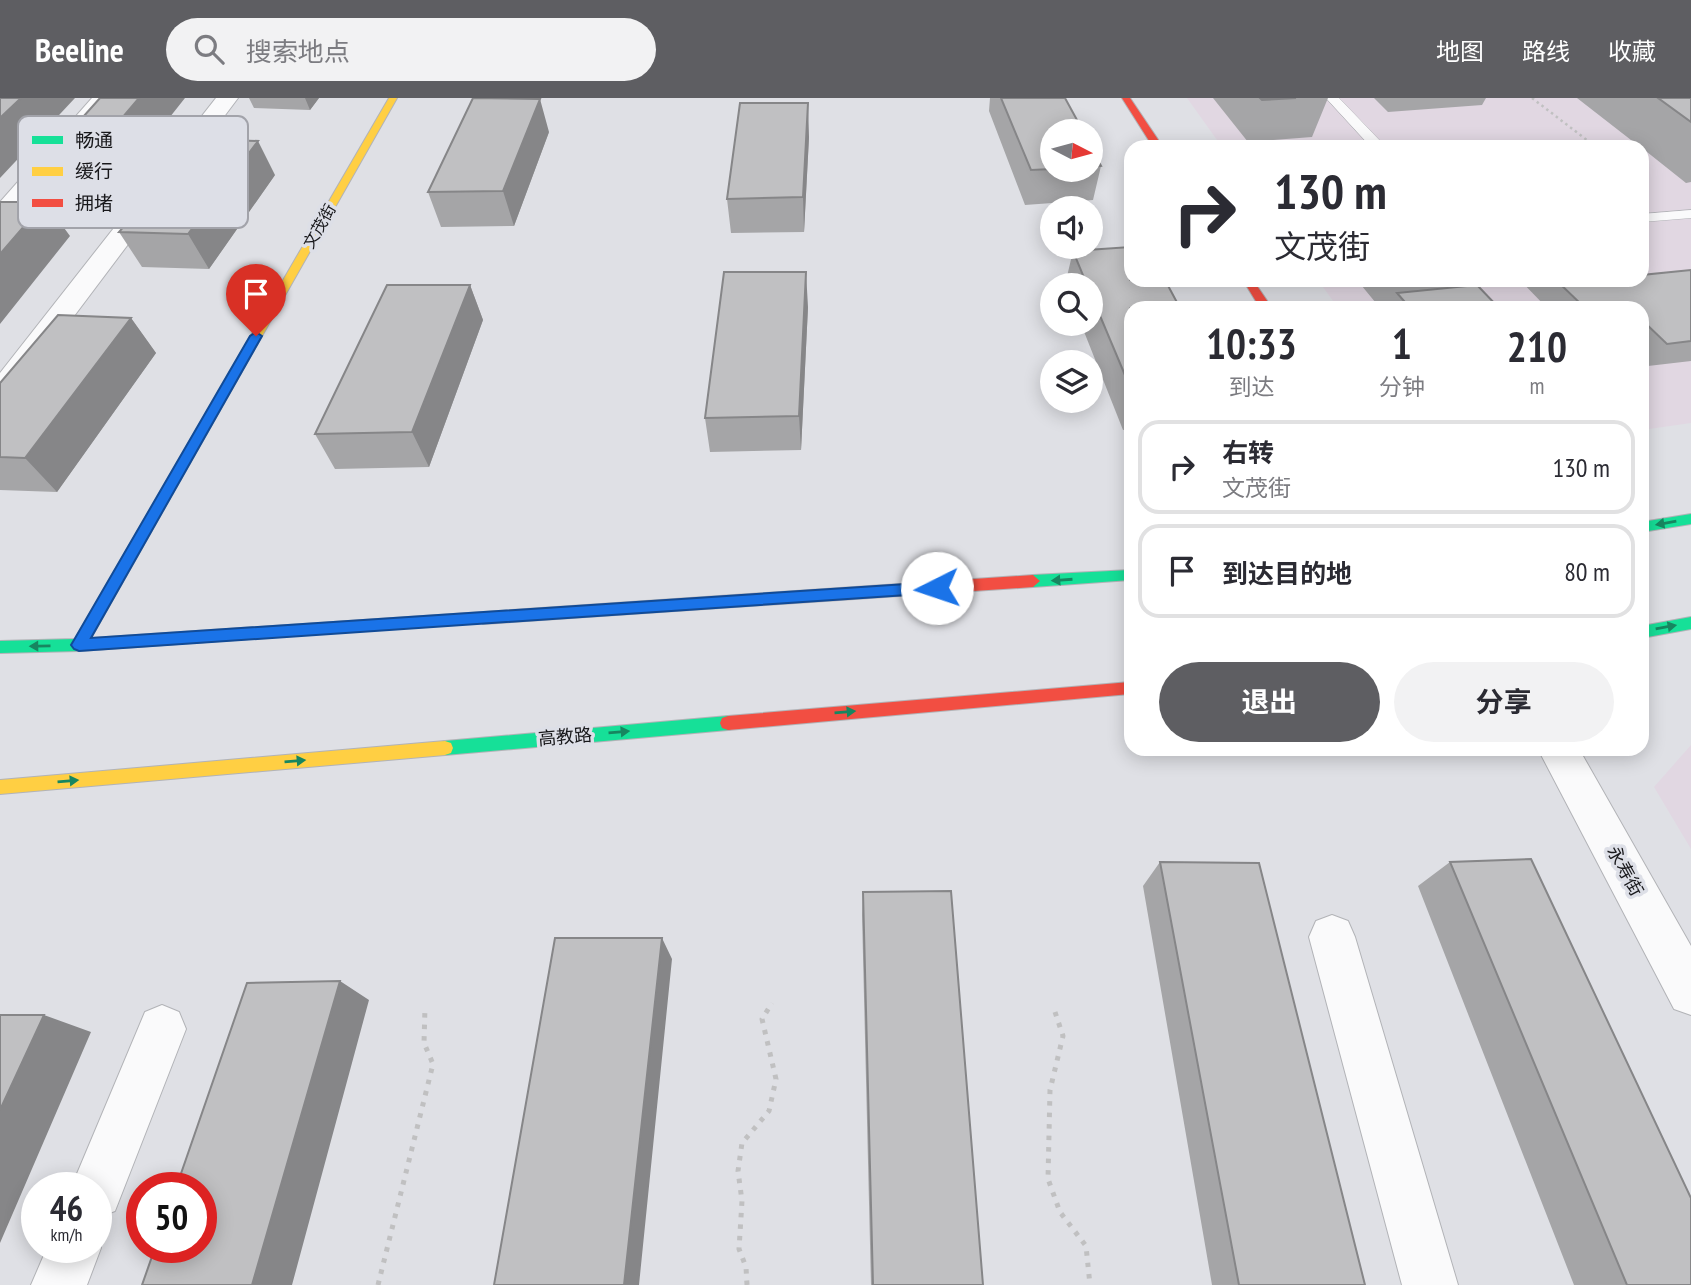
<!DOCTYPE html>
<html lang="zh">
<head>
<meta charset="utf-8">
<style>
  :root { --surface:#fff; --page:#f2f2f3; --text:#2b2b33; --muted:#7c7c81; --line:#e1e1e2; --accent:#5e5e62 }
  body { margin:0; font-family:"PT Sans Narrow","Noto Sans SC",sans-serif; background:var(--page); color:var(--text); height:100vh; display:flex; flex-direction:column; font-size:26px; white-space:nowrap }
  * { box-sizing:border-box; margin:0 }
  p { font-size:23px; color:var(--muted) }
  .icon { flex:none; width:38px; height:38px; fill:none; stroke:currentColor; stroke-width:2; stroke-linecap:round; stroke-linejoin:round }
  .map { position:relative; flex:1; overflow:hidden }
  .drawer { position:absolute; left:1124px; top:203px; width:525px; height:455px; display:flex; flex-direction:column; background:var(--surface); border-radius:21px; box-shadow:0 4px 18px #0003 }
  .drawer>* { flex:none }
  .top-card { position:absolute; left:1124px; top:42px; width:525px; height:147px; border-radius:21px; box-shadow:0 4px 18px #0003; background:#fff; color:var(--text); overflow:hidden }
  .needle { width:46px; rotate:96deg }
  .fabs { position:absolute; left:1040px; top:21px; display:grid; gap:14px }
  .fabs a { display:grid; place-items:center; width:63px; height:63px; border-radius:50%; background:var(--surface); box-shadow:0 4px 18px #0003; font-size:35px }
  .speed { position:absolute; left:21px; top:1074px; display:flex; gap:14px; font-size:35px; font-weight:700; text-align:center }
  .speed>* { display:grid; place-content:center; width:91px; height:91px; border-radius:50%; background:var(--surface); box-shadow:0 4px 18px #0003; line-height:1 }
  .speed small { font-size:18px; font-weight:400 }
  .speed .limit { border:10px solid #d22; background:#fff; color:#111 }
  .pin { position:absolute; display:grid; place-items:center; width:60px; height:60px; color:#fff; margin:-72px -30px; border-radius:50% 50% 50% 0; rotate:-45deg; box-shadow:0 0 7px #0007 }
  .pin .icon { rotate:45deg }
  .me { position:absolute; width:77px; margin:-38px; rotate:266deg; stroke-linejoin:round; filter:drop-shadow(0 0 5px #0008) }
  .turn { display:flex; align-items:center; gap:24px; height:147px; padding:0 35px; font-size:32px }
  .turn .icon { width:91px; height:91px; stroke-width:2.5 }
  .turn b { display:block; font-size:49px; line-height:60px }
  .eta { display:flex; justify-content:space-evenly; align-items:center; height:119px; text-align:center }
  .eta b { font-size:42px; font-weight:700; line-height:49px }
  .cta { display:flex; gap:14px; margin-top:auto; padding:14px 35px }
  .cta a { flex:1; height:80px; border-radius:42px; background:var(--accent); color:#fff; font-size:28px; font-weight:700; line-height:80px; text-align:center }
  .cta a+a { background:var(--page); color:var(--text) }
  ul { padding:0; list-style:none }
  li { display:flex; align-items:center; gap:21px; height:94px; margin:0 14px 10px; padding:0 21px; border:4px solid var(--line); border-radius:21px }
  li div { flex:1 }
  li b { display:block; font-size:26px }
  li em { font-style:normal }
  header { display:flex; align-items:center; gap:42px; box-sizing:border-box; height:98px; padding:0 35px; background:var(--accent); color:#fff }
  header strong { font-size:33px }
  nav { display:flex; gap:38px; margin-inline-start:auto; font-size:24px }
  .search { width:490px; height:63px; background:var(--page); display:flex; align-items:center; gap:18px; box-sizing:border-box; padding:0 24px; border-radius:38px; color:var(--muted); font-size:26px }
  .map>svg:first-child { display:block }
</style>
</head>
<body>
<header>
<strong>Beeline</strong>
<div class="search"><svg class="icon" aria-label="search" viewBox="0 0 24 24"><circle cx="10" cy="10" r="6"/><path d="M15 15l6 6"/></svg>搜索地点</div>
<nav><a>地图</a><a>路线</a><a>收藏</a></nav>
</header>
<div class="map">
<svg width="1691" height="1187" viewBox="0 0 1691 1187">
  <rect width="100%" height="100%" fill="#dfe0e5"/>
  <path fill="#e1d7e2" d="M1187 0H1691V325L1642 332V210H1338L1318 182H1642V49H1222Z
    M1691 647V751L1654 689Z"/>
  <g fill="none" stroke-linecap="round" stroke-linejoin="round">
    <g stroke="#b2b3b7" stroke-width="1">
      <path id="lane" d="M1326 0H1339L1386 49H1371Z
        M1691 112V120L1642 124V116Z"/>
    </g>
    <g stroke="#b2b3b7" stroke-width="2">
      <path id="street" d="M92 0H115L9 124 0 127V104Z
        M216 0H238L11 302 0 305V275Z
        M1538 651H1579L1691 848V917L1674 911Z
        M1332 817 1348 823 1355 839 1458 1187H1402L1309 839 1316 823Z
        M162 907 179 914 186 931 115 1113 96 1120V1090H71L145 914Z
        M96 1138 101 1150 87 1187H31L47 1150H96Z"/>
    </g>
    <g stroke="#b2b3b7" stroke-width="2">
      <path id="fast" d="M231 278 237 282 91 540 483 514 488 516 490 520 488 524 79 553 0 555V543L75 541 225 282Z
        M1691 416V426L1642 434V424Z
        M1130 472V482L1033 489 1026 483 1033 477Z
        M1691 519V531L1642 540V528Z
        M728 618 734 620 736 625 734 630 728 632 445 657 439 655 437 650 439 645 445 643Z"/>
    </g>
    <g stroke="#b2b3b7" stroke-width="2">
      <path id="slow" d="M389 0H397L237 282 235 285H227L225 282Z
        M445 643 451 645 453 650 451 655 445 657 0 696V682Z"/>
    </g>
    <g stroke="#b2b3b7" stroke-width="2">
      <path id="jam" d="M1122 0H1130L1163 49H1153Z
        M1243 182H1253L1272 210H1260Z
        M1033 477 1040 483 1033 489 483 526 476 520 483 514Z
        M1130 584V596L728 632 722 630 720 625 722 620 728 618Z"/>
    </g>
    <path stroke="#c0c0c1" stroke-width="2.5" stroke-dasharray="2.5 3.5" stroke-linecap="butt" d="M1532 0 1596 49"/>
    <path stroke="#c0c0c1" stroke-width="5" stroke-dasharray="4.5 7" stroke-linecap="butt" d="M1055 914 1063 938 1050 992 1048 1081 1060 1114 1086 1148 1090 1187
      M378 1187 433 966 424 945 425 909
      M747 1187 746 1169 739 1151 742 1103 738 1073 742 1045 769 1013 776 981 762 921 772 905"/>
    <use href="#lane" fill="#fafafb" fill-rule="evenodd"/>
    <use href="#street" fill="#fafafb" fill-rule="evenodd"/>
    <use href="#fast" fill="#16e098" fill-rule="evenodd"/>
    <use href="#slow" fill="#ffcf43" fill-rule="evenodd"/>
    <use href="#jam" fill="#f24e42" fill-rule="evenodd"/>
  </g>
  <path fill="#a5a5a7" d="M100 0 105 101 63 102 39 68Z
    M249 0H319L310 12 254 10Z
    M990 0H1065L1052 33V72H1090V48L1101 68 1093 102 1025 107 989 13Z
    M1213 0H1328L1312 39 1248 44Z
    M1374 0H1486L1482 7 1388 14Z
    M1577 0H1691V84L1686 85 1642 50V49H1640Z
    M549 34 514 128 441 129 428 94Z
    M809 39 804 134 731 135 727 101Z
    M275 77 209 171 142 169 119 134Z
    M1073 153 1130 210V331L1123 332 1081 226H1090V187H1065Z
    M1691 172V263L1648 268 1642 261V210H1547L1520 182H1642Z
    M1357 182H1480L1477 187 1499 210H1380Z
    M470 187 483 222 429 369 335 371 315 336Z
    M808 209 801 352 710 354 705 320Z
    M131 220 156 255 57 394 0 392V285Z
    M1160 764 1365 1187H1212L1143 788Z
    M1450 764 1691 1187H1574L1418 788Z
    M863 794 983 1187H871L862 817Z"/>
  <path fill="#868688" d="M21 0H75L0 80V20Z
    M139 0H185L105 101 82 67Z
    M305 0H319L310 12Z
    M540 1 549 34 514 128 503 93Z
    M808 5 809 39 804 134 803 99Z
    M258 43 275 77 209 171 188 136Z
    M45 104 70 138 0 226V156Z
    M806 174 808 209 801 352 799 318Z
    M470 187 483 222 429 369 412 334Z
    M131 220 156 255 57 394 25 360Z
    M662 840 672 861 639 1187H624Z
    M340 883 369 902 292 1187H252Z
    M44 917 91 934 0 1145V1012Z"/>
  <path fill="#c0c0c2" stroke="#868688" stroke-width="2" d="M0 0H21L0 20Z
    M100 0H139L82 67 39 68Z
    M473 0 540 1 503 93 428 94Z
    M1001 0H1065L1083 33H1052V71L1031 72Z
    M1260 0H1296L1262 2Z
    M1658 0H1691V24Z
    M740 5H808L803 99 727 101Z
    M198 41 258 43 188 136 119 134Z
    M1090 48 1101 68 1090 69Z
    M0 104H45L0 156Z
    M1130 149V182H1165L1180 210H1130V289L1090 194V187H1087L1073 153Z
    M1691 172V243L1667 246 1642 222V210H1585L1556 182H1642V177Z
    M724 174H806L799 318 705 320Z
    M387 187H470L412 334 315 336Z
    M1477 187 1499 210H1410L1397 195Z
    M58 217 131 220 25 360 0 359V285Z
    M1531 761 1691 1100V1187H1627L1450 764Z
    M1160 764 1259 765 1365 1187H1239Z
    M951 793 983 1187H873L863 794Z
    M555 840H662L624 1187H494Z
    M340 883 252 1187H142L155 1150H201V1090H176L247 885Z
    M0 917H44L0 1012Z"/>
  <defs><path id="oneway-solid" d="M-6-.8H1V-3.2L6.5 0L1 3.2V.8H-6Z" transform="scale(1.75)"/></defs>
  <g fill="#178660">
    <use href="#oneway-solid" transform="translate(1666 425) rotate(170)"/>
    <use href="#oneway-solid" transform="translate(1062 482) rotate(176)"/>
    <use href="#oneway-solid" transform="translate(1666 529) rotate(-10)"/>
    <use href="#oneway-solid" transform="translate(40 548) rotate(179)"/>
    <use href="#oneway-solid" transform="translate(845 614) rotate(-5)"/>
    <use href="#oneway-solid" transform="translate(619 634) rotate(-5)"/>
    <use href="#oneway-solid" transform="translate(295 663) rotate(-5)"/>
    <use href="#oneway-solid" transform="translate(68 683) rotate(-5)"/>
  </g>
  <path fill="#1a73e8" stroke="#114b97" stroke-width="2" d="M256 234 262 238 91 540 937 484 944 490 937 495 79 553 74 551 71 547 74 542 250 238Z"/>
  <g text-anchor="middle" stroke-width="7" stroke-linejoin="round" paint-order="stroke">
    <g font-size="16" fill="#18181b" stroke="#dddfe7">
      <text transform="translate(319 128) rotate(-60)" y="6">文茂街</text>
    </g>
    <g font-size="18" fill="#18181b" stroke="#dddfe7">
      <text transform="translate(565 639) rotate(-5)" y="6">高教路</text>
      <text transform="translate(1625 773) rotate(61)" y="6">永寿街</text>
    </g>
  </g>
  <rect x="18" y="18" width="230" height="112" rx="10" fill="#dddfe7" stroke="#a2a3aa" stroke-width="2"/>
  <rect x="32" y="38" width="31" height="8" fill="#16e098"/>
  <rect x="32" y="69" width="31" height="9" fill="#ffcf43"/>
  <rect x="32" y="101" width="31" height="8" fill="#f24e42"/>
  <g font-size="19" fill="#18181b">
    <text x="75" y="49">畅通</text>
    <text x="75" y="80">缓行</text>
    <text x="75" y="112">拥堵</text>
  </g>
</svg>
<div class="fabs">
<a><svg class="needle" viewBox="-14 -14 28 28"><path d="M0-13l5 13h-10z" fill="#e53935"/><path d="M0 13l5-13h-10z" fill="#7c7c81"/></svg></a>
<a><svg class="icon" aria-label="sound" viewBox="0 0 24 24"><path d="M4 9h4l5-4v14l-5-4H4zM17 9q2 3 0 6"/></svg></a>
<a><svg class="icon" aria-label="search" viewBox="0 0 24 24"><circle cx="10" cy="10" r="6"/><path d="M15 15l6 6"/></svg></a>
<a><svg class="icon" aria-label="layers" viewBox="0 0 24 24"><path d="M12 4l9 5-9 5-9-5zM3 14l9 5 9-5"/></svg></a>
</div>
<div class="speed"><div>46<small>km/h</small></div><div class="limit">50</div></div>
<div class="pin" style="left:256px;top:238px;background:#d93025"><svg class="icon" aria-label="arrive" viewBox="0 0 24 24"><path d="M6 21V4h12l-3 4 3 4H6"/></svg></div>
<svg class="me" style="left:937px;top:490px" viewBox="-20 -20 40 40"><circle r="19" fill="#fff"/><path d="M0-13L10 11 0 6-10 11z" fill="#1a73e8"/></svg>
<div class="top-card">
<div class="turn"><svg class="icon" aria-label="right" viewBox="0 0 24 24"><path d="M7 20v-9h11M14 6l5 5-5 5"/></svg><div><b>130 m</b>文茂街</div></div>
</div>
<section class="drawer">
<div class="eta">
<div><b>10:33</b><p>到达</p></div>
<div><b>1</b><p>分钟</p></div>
<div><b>210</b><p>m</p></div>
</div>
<ul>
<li><svg class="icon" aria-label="right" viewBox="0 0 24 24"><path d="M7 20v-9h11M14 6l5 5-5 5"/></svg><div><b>右转</b><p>文茂街</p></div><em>130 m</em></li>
<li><svg class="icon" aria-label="arrive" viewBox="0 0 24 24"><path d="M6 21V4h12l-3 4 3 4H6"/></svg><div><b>到达目的地</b></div><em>80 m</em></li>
</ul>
<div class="cta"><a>退出</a><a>分享</a></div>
</section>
</div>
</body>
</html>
